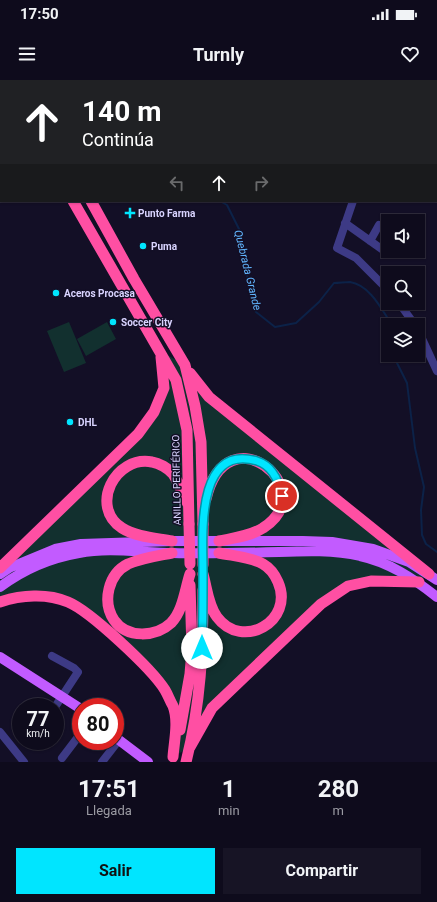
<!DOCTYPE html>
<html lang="es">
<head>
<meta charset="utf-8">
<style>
  :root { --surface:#0e0b1c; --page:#171425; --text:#f1f3f6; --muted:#9b9ba3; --line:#2e2b3b; --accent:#00e5ff }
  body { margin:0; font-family:Roboto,sans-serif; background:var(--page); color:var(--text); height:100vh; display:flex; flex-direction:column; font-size:15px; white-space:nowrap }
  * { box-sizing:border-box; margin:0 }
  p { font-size:13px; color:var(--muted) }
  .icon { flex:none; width:22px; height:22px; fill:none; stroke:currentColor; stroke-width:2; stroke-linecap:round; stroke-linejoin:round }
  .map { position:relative; height:682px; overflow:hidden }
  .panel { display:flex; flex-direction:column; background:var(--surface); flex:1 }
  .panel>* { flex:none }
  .guide { position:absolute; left:0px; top:0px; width:437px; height:122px; box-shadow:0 1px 3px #0004,0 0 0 1px var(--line); background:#202124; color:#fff; overflow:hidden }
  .buttons { position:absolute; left:381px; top:134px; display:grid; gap:8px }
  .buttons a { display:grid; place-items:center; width:44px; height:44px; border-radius:0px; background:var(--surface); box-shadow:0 1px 3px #0004,0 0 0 1px var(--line); font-size:20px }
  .speed { position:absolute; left:12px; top:618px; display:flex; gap:8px; font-size:20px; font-weight:700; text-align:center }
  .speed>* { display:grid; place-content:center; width:52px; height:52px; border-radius:50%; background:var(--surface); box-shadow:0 1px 3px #0004,0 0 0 1px var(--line); line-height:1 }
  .speed small { font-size:10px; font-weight:400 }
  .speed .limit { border:6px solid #d22; background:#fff; color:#111 }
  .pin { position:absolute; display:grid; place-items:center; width:34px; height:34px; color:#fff; margin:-17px; border:2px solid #fff; border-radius:50%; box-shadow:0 1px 4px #0007 }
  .me { position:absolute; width:44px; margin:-22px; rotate:0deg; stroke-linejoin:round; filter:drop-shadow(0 0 3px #0008) }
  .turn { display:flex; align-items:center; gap:14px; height:84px; padding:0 16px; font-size:18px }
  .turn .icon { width:52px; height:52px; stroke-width:2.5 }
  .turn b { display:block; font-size:28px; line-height:34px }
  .lanes { display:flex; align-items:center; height:38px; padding:0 16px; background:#0003; justify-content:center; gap:20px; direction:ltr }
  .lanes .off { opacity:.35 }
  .eta { display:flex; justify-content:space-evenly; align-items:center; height:68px; text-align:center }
  .eta b { font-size:24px; font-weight:700; line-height:28px }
  .primary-button { display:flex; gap:8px; margin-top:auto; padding:8px 16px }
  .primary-button a { flex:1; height:46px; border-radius:0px; background:var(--accent); color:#111; font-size:16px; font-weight:700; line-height:46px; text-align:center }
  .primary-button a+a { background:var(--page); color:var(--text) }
  .status { display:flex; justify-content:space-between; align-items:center; height:28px; padding:0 20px; background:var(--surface); direction:ltr }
  .status svg { height:11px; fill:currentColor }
  header { display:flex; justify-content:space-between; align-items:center; height:52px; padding:0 16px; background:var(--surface); font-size:18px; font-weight:700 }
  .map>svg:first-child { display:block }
</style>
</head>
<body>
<div class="status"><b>17:50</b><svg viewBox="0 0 49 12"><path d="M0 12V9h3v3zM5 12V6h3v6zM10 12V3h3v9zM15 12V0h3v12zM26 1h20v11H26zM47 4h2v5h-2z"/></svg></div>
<header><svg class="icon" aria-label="menu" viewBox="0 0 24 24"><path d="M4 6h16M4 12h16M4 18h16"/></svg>Turnly<svg class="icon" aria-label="heart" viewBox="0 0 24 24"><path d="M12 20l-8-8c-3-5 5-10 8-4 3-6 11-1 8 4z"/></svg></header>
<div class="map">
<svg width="437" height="682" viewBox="0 0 437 682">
  <rect width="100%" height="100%" fill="#130f26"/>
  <path fill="#12302f" d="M69 242 86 283 64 292 47 251Z
    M107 242 116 259 86 276 77 259Z
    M160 271 185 285 197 303 429 494 419 502 348 506 212 628 190 667 173 677 175 639 165 609 95 540 50 517 0 522V488L138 354 164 308Z"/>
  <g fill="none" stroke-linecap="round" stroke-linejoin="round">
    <path stroke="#0c2248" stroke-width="2" d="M83 1V0
      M220 121 227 125 240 151 249 207 256 232 275 247 296 243 319 222 334 203C339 203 345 202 350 202 370 205 382 230 392 245
      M395 275V279L407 303 415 368 424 407 421 430 422 455 426 464 437 472"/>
    <path stroke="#3d3a85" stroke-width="8" d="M436 105 437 106
      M353 121 337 168 356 178 388 210
      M345 143 383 170
      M370 161 379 145
      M399 223 415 245
      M418 250 437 291
      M52 576 74 588 78 592 55 627
      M0 652 24 682
      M62 678 81 653
      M102 682 119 660"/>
    <path stroke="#c25bff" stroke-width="10" d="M0 494 9 488 55 469 81 464 172 461H303L332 462 373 469 409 482 437 500
      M0 507C24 489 50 478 79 473 110 467 142 473 173 473 208 474 244 473 279 472 306 471 334 470 360 476 389 482 414 499 437 517
      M0 577 81 629
      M115 657 148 682"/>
    <path stroke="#ff4fa3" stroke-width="11" d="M3 0V1
      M20 0 21 1
      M73 121 176 300 187 350 189 444
      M91 121 134 199 185 285 195 326 201 362 203 444
      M190 293 209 317 429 494
      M206 419C227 330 323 410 263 448 251 456 233 458 219 461
      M172 461C156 458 136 457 122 448 89 427 115 375 152 382 159 383 168 388 173 394 179 403 183 415 188 424
      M172 473C157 476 142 478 128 484 108 494 102 522 114 540 127 559 156 557 171 543 183 531 185 509 190 494
      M0 488 138 354 154 332 164 308 161 277
      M203 494C207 508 208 525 217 537 242 571 295 541 278 502 275 495 270 488 263 484 251 477 233 476 219 473
      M0 522C21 515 47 513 68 522 90 531 152 589 165 610 168 615 170 621 173 626 179 641 174 662 173 677
      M180 650 190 594 192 570 190 505
      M190 667 212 628 321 524 348 506 371 501 419 502
      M186 682C201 623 203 571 203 510"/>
    <path stroke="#ff4fa3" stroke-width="11" d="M189 444 190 484
      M203 444V485"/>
  </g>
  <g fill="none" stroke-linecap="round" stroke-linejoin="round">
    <g stroke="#0095a6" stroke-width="10">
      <path id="route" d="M202 568C203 543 203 517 203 492 203 457 195 363 257 381 273 386 279 401 282 416"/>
    </g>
    <use href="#route" stroke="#00e5ff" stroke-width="7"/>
  </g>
  <g fill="#00e5ff" stroke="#130f26" stroke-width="1.5">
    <path d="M128 127h4v4h4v4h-4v4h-4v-4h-4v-4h4z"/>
    <circle cx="143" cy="166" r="4"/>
    <circle cx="56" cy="213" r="4"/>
    <circle cx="113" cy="242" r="4"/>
    <circle cx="70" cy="342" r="4"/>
  </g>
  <g text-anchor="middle" stroke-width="3" stroke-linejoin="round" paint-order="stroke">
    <g font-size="10" font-weight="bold" fill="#d9d4ff" stroke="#130f26" text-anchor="start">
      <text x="138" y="137">Punto Farma</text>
      <text x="151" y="170">Puma</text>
      <text x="64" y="217">Aceros Procasa</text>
      <text x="121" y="246">Soccer City</text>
      <text x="78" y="346">DHL</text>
    </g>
    <g font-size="10" fill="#d9d4ff" stroke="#130f26">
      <text transform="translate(176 400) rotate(-91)" y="4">ANILLO PERIFÉRICO</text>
    </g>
    <g font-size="11" font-style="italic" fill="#62b6ff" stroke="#130f26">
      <text transform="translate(248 190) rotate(76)" y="4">Quebrada Grande</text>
    </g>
  </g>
</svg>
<div class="buttons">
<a><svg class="icon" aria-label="sound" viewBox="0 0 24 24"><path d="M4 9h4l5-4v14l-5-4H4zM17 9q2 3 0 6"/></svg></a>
<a><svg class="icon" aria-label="search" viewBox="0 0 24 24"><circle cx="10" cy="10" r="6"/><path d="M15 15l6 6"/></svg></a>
<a><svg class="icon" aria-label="layers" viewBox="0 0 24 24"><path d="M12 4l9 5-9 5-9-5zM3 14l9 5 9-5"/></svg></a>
</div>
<div class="speed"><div>77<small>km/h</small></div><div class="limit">80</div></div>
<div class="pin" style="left:282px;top:416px;background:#d93025"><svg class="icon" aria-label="arrive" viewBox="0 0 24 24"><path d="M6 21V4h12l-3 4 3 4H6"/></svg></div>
<svg class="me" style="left:202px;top:568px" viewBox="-20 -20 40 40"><circle r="19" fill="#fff"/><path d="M0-13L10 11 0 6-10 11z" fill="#00e5ff"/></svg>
<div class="guide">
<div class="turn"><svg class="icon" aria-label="ahead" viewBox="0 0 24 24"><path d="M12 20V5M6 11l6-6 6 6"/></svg><div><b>140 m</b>Continúa</div></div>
<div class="lanes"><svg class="icon off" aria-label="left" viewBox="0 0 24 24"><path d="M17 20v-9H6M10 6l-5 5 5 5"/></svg><svg class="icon" aria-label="ahead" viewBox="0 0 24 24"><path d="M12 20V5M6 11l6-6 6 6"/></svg><svg class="icon off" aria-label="right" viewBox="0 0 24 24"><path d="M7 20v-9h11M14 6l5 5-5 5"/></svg></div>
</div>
</div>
<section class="panel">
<div class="eta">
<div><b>17:51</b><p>Llegada</p></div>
<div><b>1</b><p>min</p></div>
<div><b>280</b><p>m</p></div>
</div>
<div class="primary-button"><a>Salir</a><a>Compartir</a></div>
</section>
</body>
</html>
